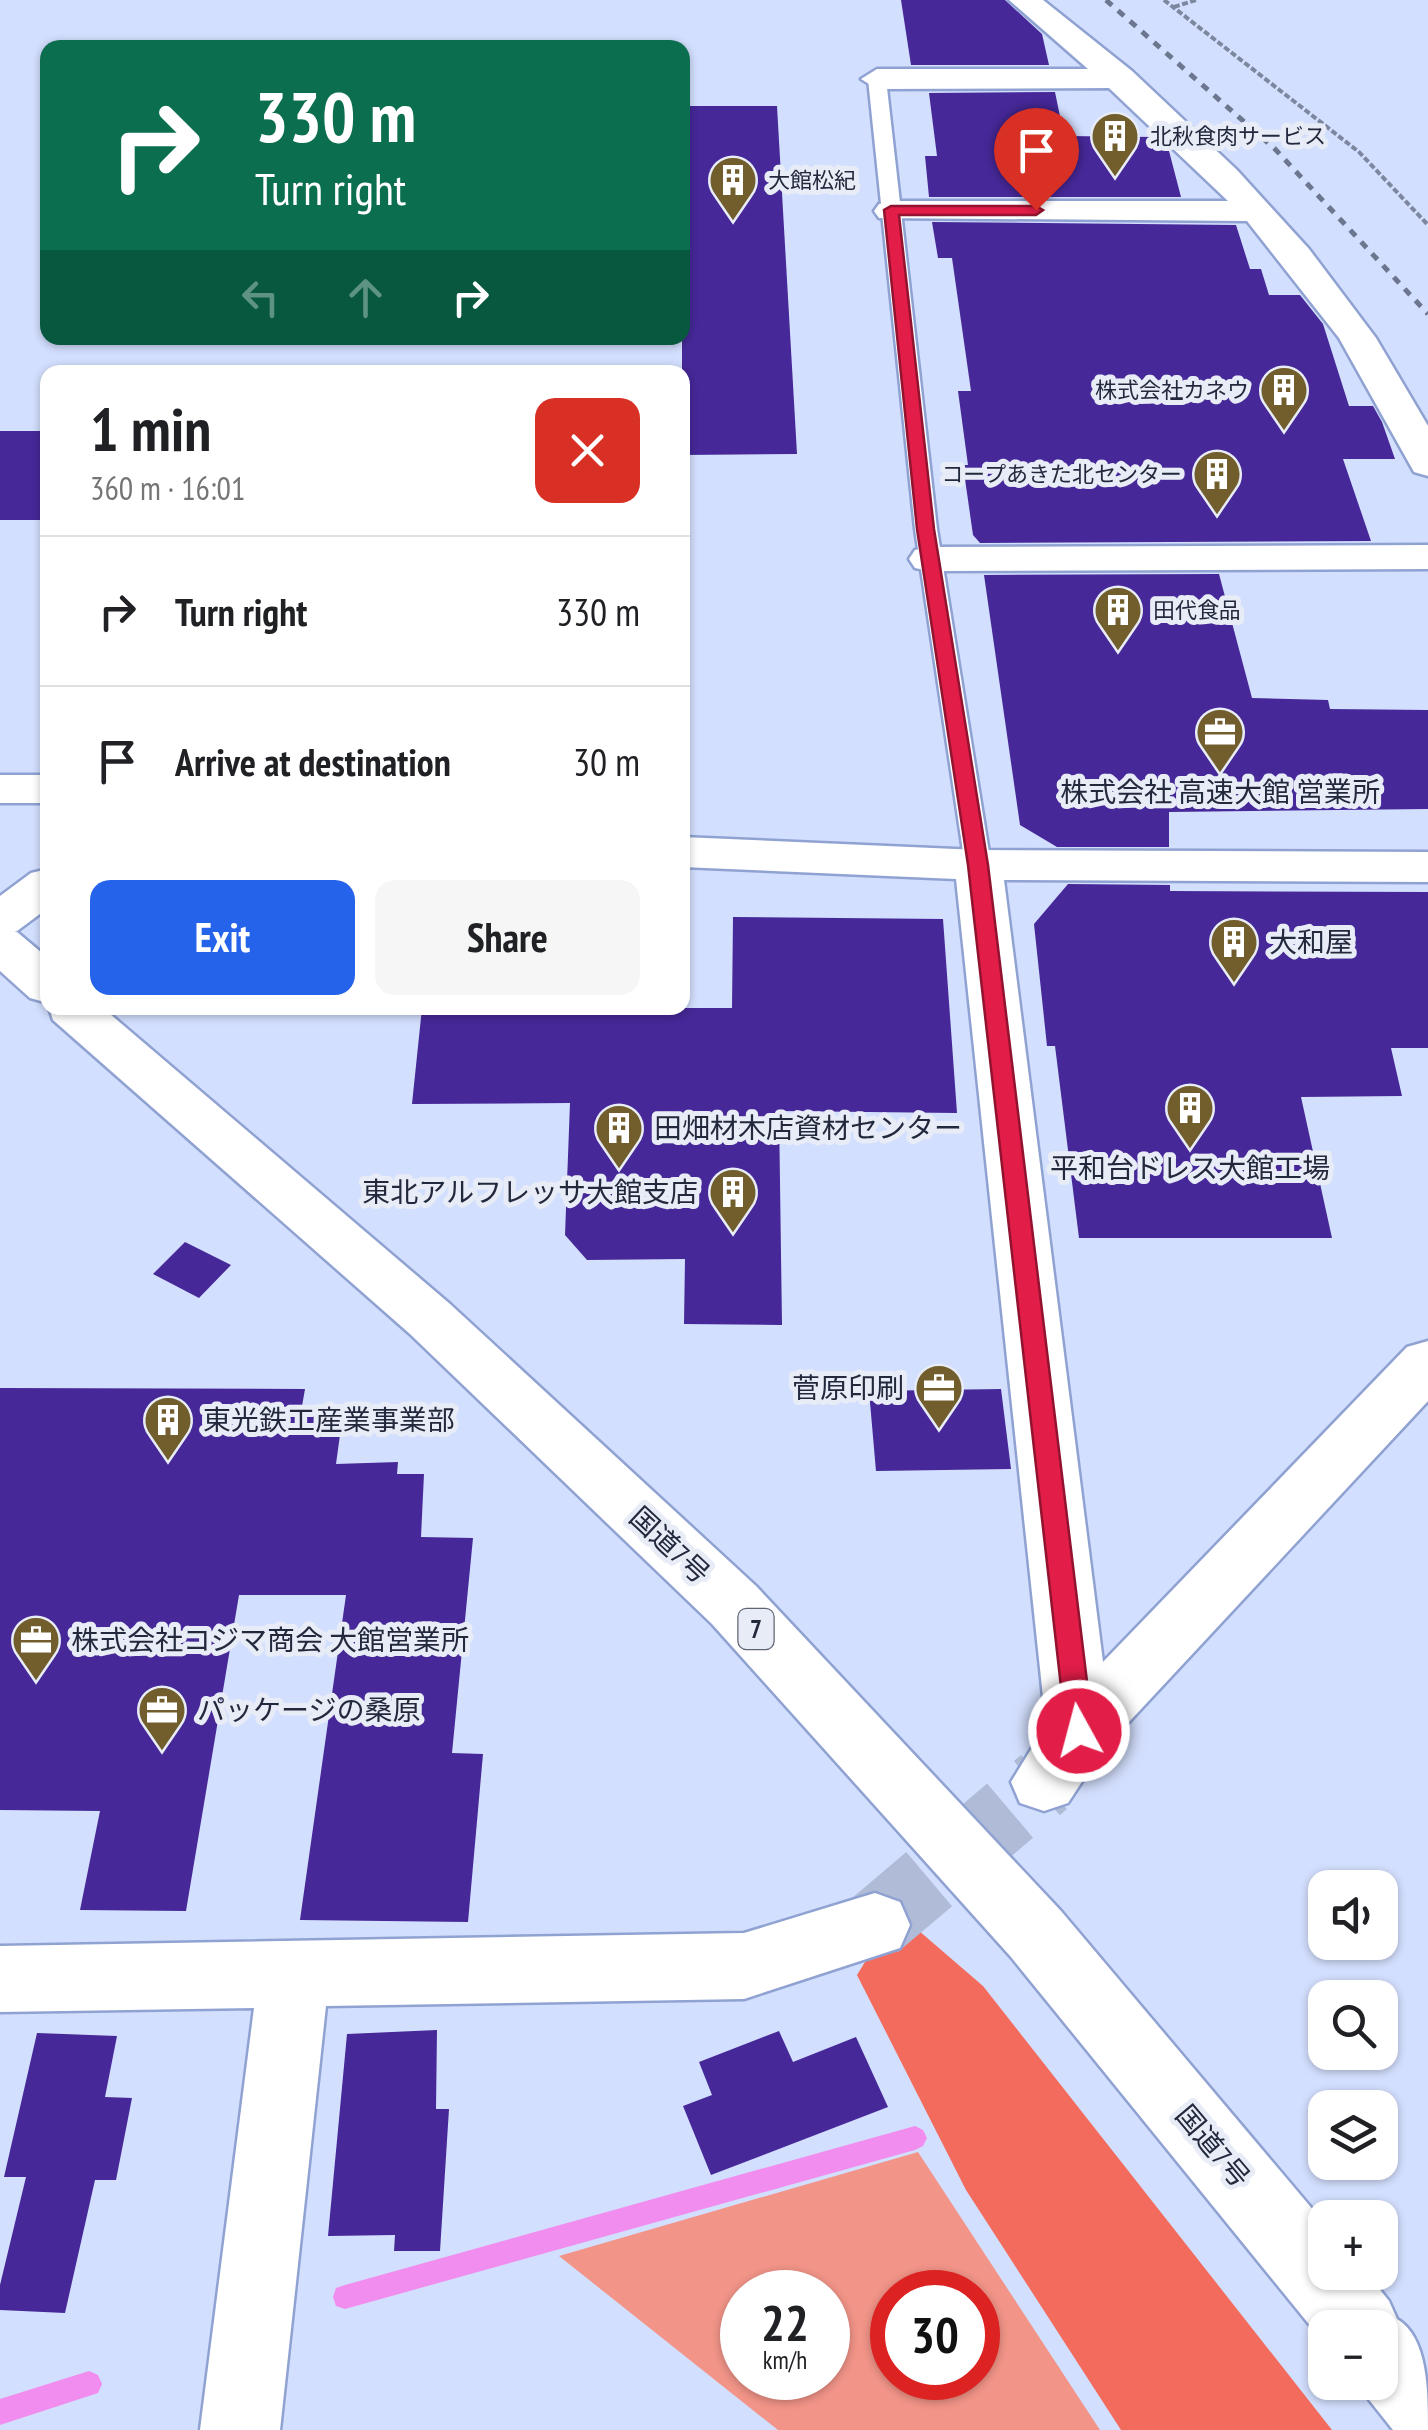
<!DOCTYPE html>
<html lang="en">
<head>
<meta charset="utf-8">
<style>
  :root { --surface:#fff; --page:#f6f6f6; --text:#202124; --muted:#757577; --line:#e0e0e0; --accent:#2563eb }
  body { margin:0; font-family:"PT Sans Narrow","Noto Sans JP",sans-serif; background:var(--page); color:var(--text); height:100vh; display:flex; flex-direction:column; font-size:38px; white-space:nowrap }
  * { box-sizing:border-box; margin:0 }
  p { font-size:32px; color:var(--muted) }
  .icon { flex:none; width:55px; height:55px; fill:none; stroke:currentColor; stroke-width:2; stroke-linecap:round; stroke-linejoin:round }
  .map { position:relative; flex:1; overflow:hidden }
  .side { position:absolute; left:40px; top:365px; width:650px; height:650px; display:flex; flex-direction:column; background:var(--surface); border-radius:20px; box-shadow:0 2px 8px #0004 }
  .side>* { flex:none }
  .guide { position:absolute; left:40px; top:40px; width:650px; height:305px; border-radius:20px; box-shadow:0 2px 8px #0004; background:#0b6e4f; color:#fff; overflow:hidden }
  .buttons { position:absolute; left:1308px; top:1870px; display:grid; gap:20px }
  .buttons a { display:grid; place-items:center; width:90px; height:90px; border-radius:20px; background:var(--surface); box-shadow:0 2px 8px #0004; font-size:50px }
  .speed { position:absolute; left:720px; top:2270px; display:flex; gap:20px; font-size:50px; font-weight:700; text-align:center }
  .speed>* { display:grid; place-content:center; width:130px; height:130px; border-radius:50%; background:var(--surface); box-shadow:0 2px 8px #0004; line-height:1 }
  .speed small { font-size:25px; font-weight:400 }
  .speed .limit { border:15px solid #d22; background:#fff; color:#111 }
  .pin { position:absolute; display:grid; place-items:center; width:85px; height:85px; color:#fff; margin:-102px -42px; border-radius:50% 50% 50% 0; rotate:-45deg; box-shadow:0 0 10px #0007 }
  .pin .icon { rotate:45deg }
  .me { position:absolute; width:110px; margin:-55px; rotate:353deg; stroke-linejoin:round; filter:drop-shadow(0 0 8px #0008) }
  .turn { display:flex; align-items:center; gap:35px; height:210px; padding:0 50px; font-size:45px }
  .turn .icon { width:130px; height:130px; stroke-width:2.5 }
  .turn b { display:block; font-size:70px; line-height:85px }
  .lanes { display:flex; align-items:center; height:95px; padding:0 50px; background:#0003; justify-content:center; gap:50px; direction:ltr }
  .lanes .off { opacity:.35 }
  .round { display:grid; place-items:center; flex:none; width:105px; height:105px; border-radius:20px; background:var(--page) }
  .headline { display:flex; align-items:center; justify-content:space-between; height:170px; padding:0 50px }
  h1 { font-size:60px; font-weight:700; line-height:75px }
  .primary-button { display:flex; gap:20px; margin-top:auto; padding:20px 50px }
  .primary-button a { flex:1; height:115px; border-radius:20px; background:var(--accent); color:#fff; font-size:40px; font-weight:700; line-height:115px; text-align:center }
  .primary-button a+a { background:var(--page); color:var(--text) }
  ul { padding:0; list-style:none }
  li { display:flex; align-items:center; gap:30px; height:150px; padding:0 50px; border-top:2px solid var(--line) }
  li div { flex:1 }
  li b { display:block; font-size:38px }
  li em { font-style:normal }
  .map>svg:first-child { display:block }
</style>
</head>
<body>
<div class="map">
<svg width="1428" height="2430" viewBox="0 0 1428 2430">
  <rect width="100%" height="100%" fill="#d3dffe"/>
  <path fill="#f29488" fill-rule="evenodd" d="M918 2152 1100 2430H778L559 2256ZM742 2292H828V2378H742ZM978 2292V2378H892V2292Z"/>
  <path fill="#f26b5d" d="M918 1930 983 1986 1332 2430H1121L966 2190 857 1975 873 1949Z"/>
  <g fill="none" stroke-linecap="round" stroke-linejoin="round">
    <path fill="#f18dee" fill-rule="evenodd" d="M915 2126 923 2130 927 2138 923 2146 915 2150 345 2309 336 2306 333 2297 336 2288 345 2285Z
      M89 2371 98 2375 102 2384 98 2393 0 2425V2399Z"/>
  </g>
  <path fill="#462898" d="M901 0H1005L1042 34 1049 65H911Z
    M1055 92 1064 136 1155 137 1169 151 1181 197H929L925 156H937L929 93Z
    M682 106H777L797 454 682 455Z
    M932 222 1236 225 1250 269H1261L1269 295H1300L1323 324 1349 406H1373L1382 422 1395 459H1343L1371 541 980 543 973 535 963 465H968L958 391H971L952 258H938Z
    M0 431H48V520H0Z
    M1219 574 1252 698 1328 700 1330 709 1428 710V809L1169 812V847H1057L1020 825 984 575Z
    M1068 884 1170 885V891L1428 892V1048H1391L1402 1096 1301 1097 1332 1238H1079L1055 1046H1047L1034 924Z
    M733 917 943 919 957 1113 779 1111 782 1325 684 1324 685 1259 587 1260 565 1235 570 1103 412 1104 422 1008H732Z
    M185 1242 231 1265 199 1298 153 1274Z
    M0 1388 305 1389 301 1412 343 1413 336 1464 398 1462 397 1474H424L421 1537 473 1538 452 1753 483 1754 468 1922 300 1920 346 1595H239L186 1911 80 1910 100 1811 0 1810Z
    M1001 1389 1011 1469 876 1471 869 1391Z
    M437 2030 436 2109H449L440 2251H394L395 2235 328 2236 347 2034Z
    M779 2031 793 2062 856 2037 888 2107 711 2175 683 2106 712 2095 699 2062Z
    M37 2033 117 2036 105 2097 132 2098 116 2180H95L65 2313 0 2310V2285L26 2177H4Z"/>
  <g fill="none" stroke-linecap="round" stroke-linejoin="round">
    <path stroke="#b0bbd7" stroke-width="71" stroke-dasharray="71 35" stroke-linecap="butt" d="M875 1925 1044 1782"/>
    <g stroke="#8fa2d2" stroke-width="5">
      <path id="service" d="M877 74 886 79 937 529 991 865 978 873 965 865 915 529 868 79Z"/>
    </g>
    <g stroke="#8fa2d2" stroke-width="5">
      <path id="minor" d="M1009 0H1043L1132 71 1237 170 1309 249 1376 338 1428 426V476L1414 472 1339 338 1247 221 879 218 874 211 879 204 891 201H1228L1109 88 877 89 861 79 877 69H1088Z
        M1428 545V569L930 571 915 568 909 559 915 550 930 547Z
        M0 775H48V803H0Z
        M682 837 978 850 1428 852V882L1004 880 1103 1662 1407 1347 1428 1341V1401L1102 1751 1068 1803 1044 1811 1020 1803 1011 1782 1046 1725 956 879 682 867Z
        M48 869V908L17 931 0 936V896L31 873Z
        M875 1893 900 1902 910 1925 900 1948 744 1999 326 2006 280 2430H200L254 2008 0 2012V1946L744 1933Z"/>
    </g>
    <g stroke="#8fa2d2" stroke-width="5">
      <path id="trunk" d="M0 928 17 932 48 958V1003L30 998 0 971Z
        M48 1005 103 1008 450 1304 756 1586 1061 1911 1325 2224V2272H1366L1389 2301 1397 2319C1428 2337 1428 2392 1428 2430H1393L1355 2382H1380V2328H1325V2344L1011 1957 712 1624 410 1334 53 1020Z"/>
    </g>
    <path stroke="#7e87a0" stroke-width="4" stroke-dasharray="6 2.5" stroke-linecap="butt" d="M1164 0 1359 152 1428 225
      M1174 7 1196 0"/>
    <use href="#service" fill="#fff" fill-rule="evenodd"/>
    <use href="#minor" fill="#fff" fill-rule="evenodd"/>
    <use href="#trunk" fill="#fff" fill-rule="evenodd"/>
    <path stroke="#6c768e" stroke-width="5" stroke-dasharray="8 8" stroke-linecap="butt" d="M1106 0 1275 149 1428 314"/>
  </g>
  <path fill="#e11d48" stroke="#92132f" stroke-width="2.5" d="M891 206H1036L1043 210 1036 215H899L934 529 988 865 1093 1731 1089 1740H1070L1066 1731 968 865 917 529 884 210Z"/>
  <defs>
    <g id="building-pin" transform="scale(2.5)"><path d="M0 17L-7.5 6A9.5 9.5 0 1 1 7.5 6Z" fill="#715e2c" stroke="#e8ecf7"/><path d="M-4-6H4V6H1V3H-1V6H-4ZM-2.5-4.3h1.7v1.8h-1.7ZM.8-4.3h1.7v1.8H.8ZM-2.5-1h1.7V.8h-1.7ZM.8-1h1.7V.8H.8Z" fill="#fff"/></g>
    <g id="office-pin" transform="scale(2.5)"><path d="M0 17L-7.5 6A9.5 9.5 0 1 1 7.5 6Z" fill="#715e2c" stroke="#e8ecf7"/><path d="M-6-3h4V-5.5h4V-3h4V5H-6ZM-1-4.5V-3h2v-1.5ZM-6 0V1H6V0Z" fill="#fff"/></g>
  </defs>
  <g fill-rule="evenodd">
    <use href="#building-pin" x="1115" y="136"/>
    <use href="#building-pin" x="733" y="180"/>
    <use href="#building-pin" x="1284" y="390"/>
    <use href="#building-pin" x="1217" y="474"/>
    <use href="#building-pin" x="1118" y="610"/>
    <use href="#office-pin" x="1220" y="732"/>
    <use href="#building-pin" x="1234" y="942"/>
    <use href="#building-pin" x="1190" y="1108"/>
    <use href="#building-pin" x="619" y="1128"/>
    <use href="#building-pin" x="733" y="1192"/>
    <use href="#office-pin" x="939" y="1388"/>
    <use href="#building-pin" x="168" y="1420"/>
    <use href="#office-pin" x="36" y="1640"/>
    <use href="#office-pin" x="162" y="1710"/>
  </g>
  <g text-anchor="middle" stroke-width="10" stroke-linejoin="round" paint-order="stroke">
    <g font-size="22" fill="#22293c" stroke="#e8ecf7" text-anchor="start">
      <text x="1150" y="144">北秋食肉サービス</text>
      <text x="768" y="188">大館松紀</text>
      <text x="1249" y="398" text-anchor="end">株式会社カネウ</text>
      <text x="1182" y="482" text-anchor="end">コープあきた北センター</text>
      <text x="1153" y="618">田代食品</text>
    </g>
    <rect fill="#e8ecf7" stroke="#5d6474" stroke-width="2.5" x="738.5" y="1609" width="35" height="40" rx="8"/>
    <g font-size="25" font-weight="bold" fill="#22293c">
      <text x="756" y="1638">7</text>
    </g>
    <g font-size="28" fill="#22293c" stroke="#e8ecf7" text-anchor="start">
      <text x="1220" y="802" text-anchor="middle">株式会社 高速大館 営業所</text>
      <text x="1269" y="952">大和屋</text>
      <text x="654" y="1138">田畑材木店資材センター</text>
      <text x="1190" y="1178" text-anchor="middle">平和台ドレス大館工場</text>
      <text x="698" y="1202" text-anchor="end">東北アルフレッサ大館支店</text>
      <text x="904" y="1398" text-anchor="end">菅原印刷</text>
      <text x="203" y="1430">東光鉄工産業事業部</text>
      <text x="71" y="1650">株式会社コジマ商会 大館営業所</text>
      <text x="197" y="1720">パッケージの桑原</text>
    </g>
    <g font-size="28" fill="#22293c" stroke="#e8ecf7">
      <text transform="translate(670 1545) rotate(43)" y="10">国道7号</text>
      <text transform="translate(1213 2146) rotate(50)" y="10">国道7号</text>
    </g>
  </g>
</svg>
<div class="buttons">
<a><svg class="icon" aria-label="sound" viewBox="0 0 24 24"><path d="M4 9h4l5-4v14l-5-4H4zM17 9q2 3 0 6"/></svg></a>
<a><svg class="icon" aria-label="search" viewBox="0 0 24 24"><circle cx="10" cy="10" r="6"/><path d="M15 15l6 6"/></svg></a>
<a><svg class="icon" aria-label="layers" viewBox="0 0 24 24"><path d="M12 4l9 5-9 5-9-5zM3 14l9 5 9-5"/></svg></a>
<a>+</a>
<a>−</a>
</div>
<div class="speed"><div>22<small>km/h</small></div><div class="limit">30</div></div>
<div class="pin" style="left:1036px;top:210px;background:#d93025"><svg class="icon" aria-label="arrive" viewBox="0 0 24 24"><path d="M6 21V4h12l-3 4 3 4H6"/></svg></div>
<svg class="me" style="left:1079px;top:1731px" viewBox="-20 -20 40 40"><circle r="17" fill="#e11d48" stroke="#fff" stroke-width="3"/><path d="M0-11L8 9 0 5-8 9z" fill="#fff"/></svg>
<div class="guide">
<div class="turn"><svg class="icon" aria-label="right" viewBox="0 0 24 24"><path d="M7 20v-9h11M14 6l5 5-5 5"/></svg><div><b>330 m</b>Turn right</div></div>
<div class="lanes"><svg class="icon off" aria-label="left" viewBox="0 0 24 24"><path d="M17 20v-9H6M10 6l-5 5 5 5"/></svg><svg class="icon off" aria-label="ahead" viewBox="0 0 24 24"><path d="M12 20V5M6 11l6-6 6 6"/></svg><svg class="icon" aria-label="right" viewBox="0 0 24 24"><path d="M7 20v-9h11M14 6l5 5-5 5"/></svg></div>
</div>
<section class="side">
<div class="headline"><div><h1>1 min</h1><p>360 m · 16:01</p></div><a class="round" style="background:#d93025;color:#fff"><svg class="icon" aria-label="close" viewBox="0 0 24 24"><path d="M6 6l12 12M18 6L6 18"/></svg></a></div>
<ul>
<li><svg class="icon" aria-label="right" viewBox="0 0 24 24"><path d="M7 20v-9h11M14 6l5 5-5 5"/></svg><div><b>Turn right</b></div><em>330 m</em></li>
<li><svg class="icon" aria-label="arrive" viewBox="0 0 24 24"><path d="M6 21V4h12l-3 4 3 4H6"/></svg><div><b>Arrive at destination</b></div><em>30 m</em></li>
</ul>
<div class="primary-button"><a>Exit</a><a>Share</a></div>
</section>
</div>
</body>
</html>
